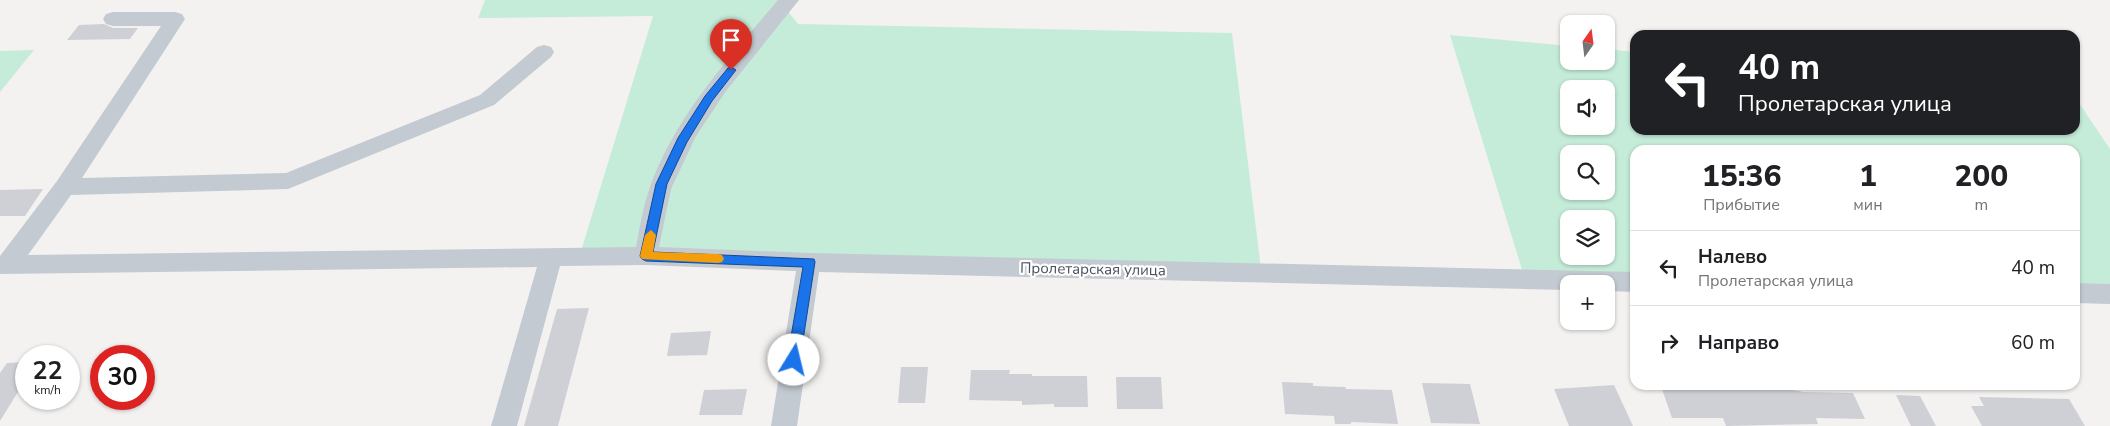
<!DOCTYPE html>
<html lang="ru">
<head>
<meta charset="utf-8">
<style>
  :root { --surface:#fff; --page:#f6f6f6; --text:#202124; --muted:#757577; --line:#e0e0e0 }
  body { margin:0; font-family:"Nunito Sans",sans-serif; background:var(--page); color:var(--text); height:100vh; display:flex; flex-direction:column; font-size:19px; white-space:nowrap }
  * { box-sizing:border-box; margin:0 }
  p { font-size:16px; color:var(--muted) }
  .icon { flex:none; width:28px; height:28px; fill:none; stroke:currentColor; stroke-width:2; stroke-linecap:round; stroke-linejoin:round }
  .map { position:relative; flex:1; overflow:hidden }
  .panel { position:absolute; left:1630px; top:145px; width:450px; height:245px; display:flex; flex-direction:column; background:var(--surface); border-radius:15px; box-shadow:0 1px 4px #0004 }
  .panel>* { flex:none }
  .banner { position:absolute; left:1630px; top:30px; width:450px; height:105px; border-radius:15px; box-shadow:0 1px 4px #0004; background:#202124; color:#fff; overflow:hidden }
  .needle { width:32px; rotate:14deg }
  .tools { position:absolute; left:1560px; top:15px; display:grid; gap:10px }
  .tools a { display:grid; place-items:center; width:55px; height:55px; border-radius:10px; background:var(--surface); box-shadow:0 1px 4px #0004; font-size:25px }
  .speed { position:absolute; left:15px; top:345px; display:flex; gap:10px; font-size:25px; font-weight:700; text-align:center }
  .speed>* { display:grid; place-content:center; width:65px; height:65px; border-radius:50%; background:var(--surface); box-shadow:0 1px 4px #0004; line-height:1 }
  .speed small { font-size:12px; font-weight:400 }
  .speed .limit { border:8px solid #d22; background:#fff; color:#111 }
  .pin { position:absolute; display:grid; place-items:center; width:42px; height:42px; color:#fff; margin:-51px -21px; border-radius:50% 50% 50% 0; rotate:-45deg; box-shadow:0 0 5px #0007 }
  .pin .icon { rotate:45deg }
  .me { position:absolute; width:55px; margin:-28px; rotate:9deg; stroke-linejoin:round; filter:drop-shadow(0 0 4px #0008) }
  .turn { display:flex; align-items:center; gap:18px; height:105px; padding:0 25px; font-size:22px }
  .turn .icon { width:65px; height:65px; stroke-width:2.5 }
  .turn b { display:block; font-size:35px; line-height:42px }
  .eta { display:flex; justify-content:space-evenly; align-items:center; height:85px; text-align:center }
  .eta b { font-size:30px; font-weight:800; line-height:35px }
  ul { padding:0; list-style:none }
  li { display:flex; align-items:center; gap:15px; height:75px; padding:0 25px; border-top:1px solid var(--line) }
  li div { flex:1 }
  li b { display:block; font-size:19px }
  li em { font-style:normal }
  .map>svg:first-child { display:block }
</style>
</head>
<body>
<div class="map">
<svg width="2110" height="426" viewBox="0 0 2110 426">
  <rect width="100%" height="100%" fill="#f3f2f1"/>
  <path fill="#c5ecd9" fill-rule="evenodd" d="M485 0H783L648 202 635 250 581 251 653 16 478 18Z
    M786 9 798 24 1232 33 1261 269 655 250 670 182 710 103Z
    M1450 35 1569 46V61H1606V49L1635 52V130H2075V97L2110 149V287L2075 286V150H1635V276L1523 273ZM1569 89H1606V126H1569ZM1569 154H1606V191H1569ZM1569 219H1606V256H1569Z
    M34 50 0 92V51Z"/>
  <path fill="#cfd0d5" d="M104 24 113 28H138L130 39 67 40 79 25Z
    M43 189 25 216H0V190Z
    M589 308 558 426H524L557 309Z
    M711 331 707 355 667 356 671 333Z
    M26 362V379L0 421V373L7 363Z
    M901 367H928L925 403H898Z
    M971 370H1010L1009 374H1032V376H1087L1088 407H1054V404L1022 405V401L969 400Z
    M1116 377H1161L1163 409H1117Z
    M1282 382 1313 383V386L1345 387 1346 389 1392 390 1398 424 1351 422V424H1335L1334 416 1285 414Z
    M1422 383 1470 384 1480 424 1431 423Z
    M1614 385 1633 426H1569L1554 389Z
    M1711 387 1780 388 1804 392 1853 393 1865 419 1816 418 1818 424 1726 426 1723 418H1672L1662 389 1712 390Z
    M747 389 742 415H699L704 390Z
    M1896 395 1920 396 1936 426H1911Z
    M1979 397 2069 399 2085 426H1982L1971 406H1984Z"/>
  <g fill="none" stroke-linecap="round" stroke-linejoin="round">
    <path fill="#c3cad1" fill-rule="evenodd" d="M778 0H799L726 91 696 136 671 189 659 247 809 253 1635 272V292L1606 291V284H1569V290L819 272 797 426H771L796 271 646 265 560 266 517 426H491L537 267 0 274V256L57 181 161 26H113L106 24 103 19 106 14 113 12H175L182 14 185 19 82 178 286 173 480 95 537 47 544 45 551 47 554 52 551 57 494 105 288 189 71 195 28 255 636 247C640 227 643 206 650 187 675 116 730 57 778 0Z
      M2075 283 2110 284V304L2075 303Z"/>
  </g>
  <path fill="#1a73e8" stroke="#114b97" d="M731 67 736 70 712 101 687 142 667 184 653 252 814 259 815 262 800 360 798 364 794 366 789 364 787 360 803 267 646 261 642 259 640 256 656 184 678 138 705 96 728 68Z"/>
  <path fill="#f59e0b" d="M651 230 656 235 653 252 718 254 722 255 724 259 722 262 718 263 642 259 640 256 645 235Z"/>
  <g text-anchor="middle" stroke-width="4.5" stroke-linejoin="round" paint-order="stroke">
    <g font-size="15" fill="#4b525d" stroke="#fff">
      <text transform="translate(1093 269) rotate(1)" y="5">Пролетарская улица</text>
    </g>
  </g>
</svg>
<div class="tools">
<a><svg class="needle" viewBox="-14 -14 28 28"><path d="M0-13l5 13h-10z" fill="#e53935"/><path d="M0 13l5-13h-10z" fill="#757577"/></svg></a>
<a><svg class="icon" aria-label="sound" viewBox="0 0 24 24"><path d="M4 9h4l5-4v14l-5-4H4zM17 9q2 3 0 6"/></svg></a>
<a><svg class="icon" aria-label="search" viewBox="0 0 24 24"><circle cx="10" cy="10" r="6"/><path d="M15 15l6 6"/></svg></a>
<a><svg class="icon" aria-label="layers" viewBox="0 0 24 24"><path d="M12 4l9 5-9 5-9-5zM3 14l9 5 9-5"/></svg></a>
<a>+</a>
</div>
<div class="speed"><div>22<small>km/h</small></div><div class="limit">30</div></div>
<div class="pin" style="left:731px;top:70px;background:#d93025"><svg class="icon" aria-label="arrive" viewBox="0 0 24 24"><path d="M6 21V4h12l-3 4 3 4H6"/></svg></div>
<svg class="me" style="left:794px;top:360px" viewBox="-20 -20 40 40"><circle r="19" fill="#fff"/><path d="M0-13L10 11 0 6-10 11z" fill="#1a73e8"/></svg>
<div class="banner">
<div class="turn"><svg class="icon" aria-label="left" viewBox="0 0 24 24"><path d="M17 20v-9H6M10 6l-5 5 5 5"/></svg><div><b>40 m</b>Пролетарская улица</div></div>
</div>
<section class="panel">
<div class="eta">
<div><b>15:36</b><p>Прибытие</p></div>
<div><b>1</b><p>мин</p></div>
<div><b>200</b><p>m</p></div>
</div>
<ul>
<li><svg class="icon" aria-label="left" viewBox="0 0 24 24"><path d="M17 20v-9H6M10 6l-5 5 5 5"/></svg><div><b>Налево</b><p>Пролетарская улица</p></div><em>40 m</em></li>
<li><svg class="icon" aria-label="right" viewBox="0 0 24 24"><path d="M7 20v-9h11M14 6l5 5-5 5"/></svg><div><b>Направо</b></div><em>60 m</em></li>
</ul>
</section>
</div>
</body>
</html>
